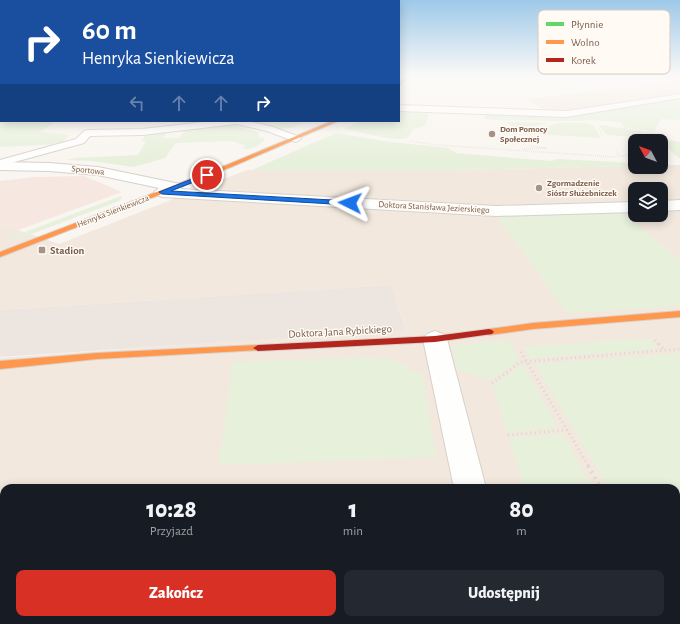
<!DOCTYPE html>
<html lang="pl">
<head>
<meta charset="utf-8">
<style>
  :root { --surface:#171b24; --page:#242831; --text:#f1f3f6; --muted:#9ea1a6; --accent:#d93025 }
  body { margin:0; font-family:"Alegreya Sans",sans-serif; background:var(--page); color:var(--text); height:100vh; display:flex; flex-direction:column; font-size:15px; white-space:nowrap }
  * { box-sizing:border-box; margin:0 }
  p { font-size:13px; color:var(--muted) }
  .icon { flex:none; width:22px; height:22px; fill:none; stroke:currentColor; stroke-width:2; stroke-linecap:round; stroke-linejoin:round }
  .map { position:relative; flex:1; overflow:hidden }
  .drawer { position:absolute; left:0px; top:484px; width:680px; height:140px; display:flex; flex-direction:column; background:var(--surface); border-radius:12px 12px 0 0; box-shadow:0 2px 10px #0003 }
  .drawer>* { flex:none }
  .top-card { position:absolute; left:0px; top:0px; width:400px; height:122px; box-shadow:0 2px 10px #0003; background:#1a4fa0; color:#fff; overflow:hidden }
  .needle { width:26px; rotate:311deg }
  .controls { position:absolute; left:628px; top:134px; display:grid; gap:8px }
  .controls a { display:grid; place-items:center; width:40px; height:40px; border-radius:8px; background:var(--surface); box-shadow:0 2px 10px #0003; font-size:20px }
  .pin { position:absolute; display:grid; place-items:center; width:34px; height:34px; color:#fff; margin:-17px; border:2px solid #fff; border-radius:50%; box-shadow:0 1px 4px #0007 }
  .me { position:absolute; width:44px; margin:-22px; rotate:273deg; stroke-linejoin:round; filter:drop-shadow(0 0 3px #0008) }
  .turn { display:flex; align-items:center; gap:14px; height:84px; padding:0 16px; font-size:18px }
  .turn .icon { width:52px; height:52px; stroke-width:2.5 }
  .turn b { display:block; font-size:28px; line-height:34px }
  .lanes { display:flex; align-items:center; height:38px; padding:0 16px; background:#0003; justify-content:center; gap:20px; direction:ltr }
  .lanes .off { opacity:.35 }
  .eta { display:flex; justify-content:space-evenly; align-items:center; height:68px; text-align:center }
  .eta b { font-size:24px; font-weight:800; line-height:28px }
  .button { display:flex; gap:8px; margin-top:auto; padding:8px 16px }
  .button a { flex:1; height:46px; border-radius:8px; background:var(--accent); color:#fff; font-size:16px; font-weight:800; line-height:46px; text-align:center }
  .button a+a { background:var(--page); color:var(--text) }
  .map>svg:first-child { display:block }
</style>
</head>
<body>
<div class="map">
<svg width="680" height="624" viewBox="0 0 680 624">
  <rect width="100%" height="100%" fill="#f9f5f0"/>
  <path fill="#f2e8de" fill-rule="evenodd" d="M421 76H486L494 84 420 86Z
    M680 80V95L551 113 525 99 602 91Z
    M661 165H680V624H0V358L406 329 391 285 0 310V225L9 226 18 230 59 244 247 170H456L635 166 661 167ZM635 189H661V215H635ZM4 488H676V620H4Z"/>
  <path fill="#f6e8e1" d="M486 76H571L494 84Z
    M84 176 122 192 18 230 9 226 0 225V181L36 177Z"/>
  <path fill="#ede5e0" d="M391 285 406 330 0 357V310Z"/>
  <path fill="#e7f0db" d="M0 78 1 121H62L55 122 40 132 70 135 61 144 0 147Z
    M680 98V120L661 119 654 131 625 128 621 122C612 122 589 118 583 121L495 120 485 119V114L441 112 565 116Z
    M399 109 420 111 421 114H428C427 128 425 126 413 129 410 133 411 137 405 138 394 142 357 131 344 129L359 121H399Z
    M250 121H307L292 128 278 129Z
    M506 122 548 123 517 130Z
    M559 123H584L593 125 601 138 522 133Z
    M228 124 258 132 260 139 263 136 264 140C260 146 249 151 242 148L246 146 232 141 176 143 165 158 134 167 92 161 67 160 75 158 138 155 146 141H141L146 134 174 129 171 133H167L163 138H179L187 128Z
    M602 125 641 132 645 138 607 135 599 126Z
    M336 133 391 142 448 148 456 153 551 161 558 159 635 163V166L456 170H252Z
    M661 139 680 142V159L670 150Z
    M121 196 122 198 119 201 13 241 9 238Z
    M621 211 680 261V306L567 313 495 214Z
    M648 338 658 349 530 359 523 347Z
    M508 340 520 359 491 380 456 369 452 345Z
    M680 353V572L676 573V488H609L535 364Z
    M347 358C365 359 402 354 412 373H422L436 457 219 465 233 362Z
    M523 364 558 428 507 432 493 385Z
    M563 434 593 488H524L509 437Z
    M676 592H680V624H636L641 620H676Z
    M521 620H591L586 624H522Z"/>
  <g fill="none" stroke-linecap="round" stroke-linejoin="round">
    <g stroke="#d7d1cb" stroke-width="2">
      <path id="lane" d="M680 94V98L567 117 399 111V105L567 111Z
        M212 121H248L273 127 300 137 301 139 296 142 267 131 236 124 142 135 90 136 84 143 0 166V160L76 139 84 131 87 130 142 129Z"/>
    </g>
    <g stroke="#d7d1cb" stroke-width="2">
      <path id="street" d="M0 162 49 163 98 167 180 184 182 187 181 189 496 206 635 202V212L496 216 162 197 157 195 154 192 159 188 98 175 49 171 0 170Z
        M680 200V210L661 211V201Z
        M435 331 443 334 447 339 486 488H454L423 339 427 334Z
        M485 620H525L527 624H487Z"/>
    </g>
    <g stroke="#d9d2cb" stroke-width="2">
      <path id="fast" d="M401 76H405L406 79 399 87V83L402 79Z"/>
    </g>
    <g stroke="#d9d2cb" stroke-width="2">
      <path id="slow" d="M332 121H338L231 167 0 257V252L227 165Z
        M680 311V317L533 329 489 335 484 332 489 329 533 323Z
        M258 345 261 346 263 348 261 350 97 359 0 369V361L97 353Z"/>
    </g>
    <g stroke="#d9d2cb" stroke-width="2">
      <path id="jam" d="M489 329 492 330 494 332 492 334 435 342 258 351 253 348 258 345 435 336Z"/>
    </g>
    <path stroke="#dcd5d0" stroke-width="1.5" stroke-dasharray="0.5 1.5" stroke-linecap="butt" d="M620 128 654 134
      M599 129 603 135
      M410 141 437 145 615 157 635 154
      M632 146 635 151
      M522 149 546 148 529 146
      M616 151 619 156"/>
    <path stroke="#dcd5d0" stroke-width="2.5" stroke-dasharray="1 3" stroke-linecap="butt" d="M655 340 659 345"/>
    <path stroke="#dcd5d0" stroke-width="3" stroke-dasharray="1 3.5" stroke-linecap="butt" d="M659 344 664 350
      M521 352 589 467
      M492 383 521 362 680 349
      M508 435 567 430"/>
    <path stroke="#dcd5d0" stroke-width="4" stroke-dasharray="1.5 5" stroke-linecap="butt" d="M588 466 601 488
      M676 584H680
      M615 624 620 620"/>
    <use href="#lane" fill="#fefefd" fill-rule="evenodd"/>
    <use href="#street" fill="#fefefd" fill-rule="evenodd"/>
    <use href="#fast" fill="#63d668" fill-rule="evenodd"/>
    <use href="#slow" fill="#ff974d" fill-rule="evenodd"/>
    <use href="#jam" fill="#b3261e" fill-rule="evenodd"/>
  </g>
  <linearGradient id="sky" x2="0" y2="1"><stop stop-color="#9ec9e9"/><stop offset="0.47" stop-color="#fcfaf8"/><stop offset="1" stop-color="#fcfaf8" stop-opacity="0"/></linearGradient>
  <rect width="680" height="163" fill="url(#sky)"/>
  <path fill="#1a73e8" stroke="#114b97" d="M207 173 210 175 209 176 171 191 350 201 353 203 350 205 162 194 159 192Z"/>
  <g fill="#a69286" stroke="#fffaf3" stroke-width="1.5">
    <circle cx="492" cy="134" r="4"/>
    <circle cx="539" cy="188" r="4"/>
    <rect x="38" y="246" width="8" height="8" rx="2"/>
  </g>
  <g text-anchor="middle" stroke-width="3" stroke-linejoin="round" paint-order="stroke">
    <g font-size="9" font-weight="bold" fill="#7a5c4d" stroke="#fffaf3" text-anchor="start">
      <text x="500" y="132">Dom Pomocy<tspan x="500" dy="10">Społecznej</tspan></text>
      <text x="547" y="186">Zgormadzenie<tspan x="547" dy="10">Sióstr Służebniczek</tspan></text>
    </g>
    <g font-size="9" fill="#7a5c4d" stroke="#fffaf3">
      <text transform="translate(88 170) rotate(6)" y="3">Sportowa</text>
      <text transform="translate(434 207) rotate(3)" y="3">Doktora Stanisława Jezierskiego</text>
      <text transform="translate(113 211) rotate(-21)" y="3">Henryka Sienkiewicza</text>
    </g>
    <g font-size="11" font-weight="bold" fill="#7a5c4d" stroke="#fffaf3" text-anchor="start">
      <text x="50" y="254">Stadion</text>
    </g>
    <g font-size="11" fill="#7a5c4d" stroke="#fffaf3">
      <text transform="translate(340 331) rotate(-3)" y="4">Doktora Jana Rybickiego</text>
    </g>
  </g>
  <rect x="538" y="10" width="132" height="64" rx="6" fill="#fffaf3" stroke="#d7cbc1" stroke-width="1"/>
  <rect x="546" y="22" width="18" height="4" fill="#63d668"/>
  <rect x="546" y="40" width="18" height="4" fill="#ff974d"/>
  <rect x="546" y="58" width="18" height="4" fill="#b3261e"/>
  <g font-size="11" fill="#7a5c4d">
    <text x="571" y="28">Płynnie</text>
    <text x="571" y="46">Wolno</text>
    <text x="571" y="64">Korek</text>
  </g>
</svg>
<div class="controls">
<a><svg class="needle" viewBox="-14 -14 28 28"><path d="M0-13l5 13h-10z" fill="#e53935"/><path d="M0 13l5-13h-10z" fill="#9ea1a6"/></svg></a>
<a><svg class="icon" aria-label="layers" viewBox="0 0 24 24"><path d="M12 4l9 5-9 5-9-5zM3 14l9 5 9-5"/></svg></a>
</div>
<div class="pin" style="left:207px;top:175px;background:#d93025"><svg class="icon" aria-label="arrive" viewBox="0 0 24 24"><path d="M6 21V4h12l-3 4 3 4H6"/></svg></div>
<svg class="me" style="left:350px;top:203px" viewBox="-20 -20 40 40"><path d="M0-17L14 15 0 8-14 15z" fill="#1a73e8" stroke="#fff" stroke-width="4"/></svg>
<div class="top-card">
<div class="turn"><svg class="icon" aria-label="right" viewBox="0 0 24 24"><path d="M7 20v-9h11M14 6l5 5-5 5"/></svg><div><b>60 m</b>Henryka Sienkiewicza</div></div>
<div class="lanes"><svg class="icon off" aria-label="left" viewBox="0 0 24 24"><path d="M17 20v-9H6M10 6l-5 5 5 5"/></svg><svg class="icon off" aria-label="ahead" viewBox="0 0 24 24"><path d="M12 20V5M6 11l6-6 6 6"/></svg><svg class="icon off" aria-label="ahead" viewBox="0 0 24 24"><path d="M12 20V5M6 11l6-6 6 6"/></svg><svg class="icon" aria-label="right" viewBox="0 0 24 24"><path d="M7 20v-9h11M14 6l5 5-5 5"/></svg></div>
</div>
<section class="drawer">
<div class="eta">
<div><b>10:28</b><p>Przyjazd</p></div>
<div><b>1</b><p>min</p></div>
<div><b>80</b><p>m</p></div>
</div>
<div class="button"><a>Zakończ</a><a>Udostępnij</a></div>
</section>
</div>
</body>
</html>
